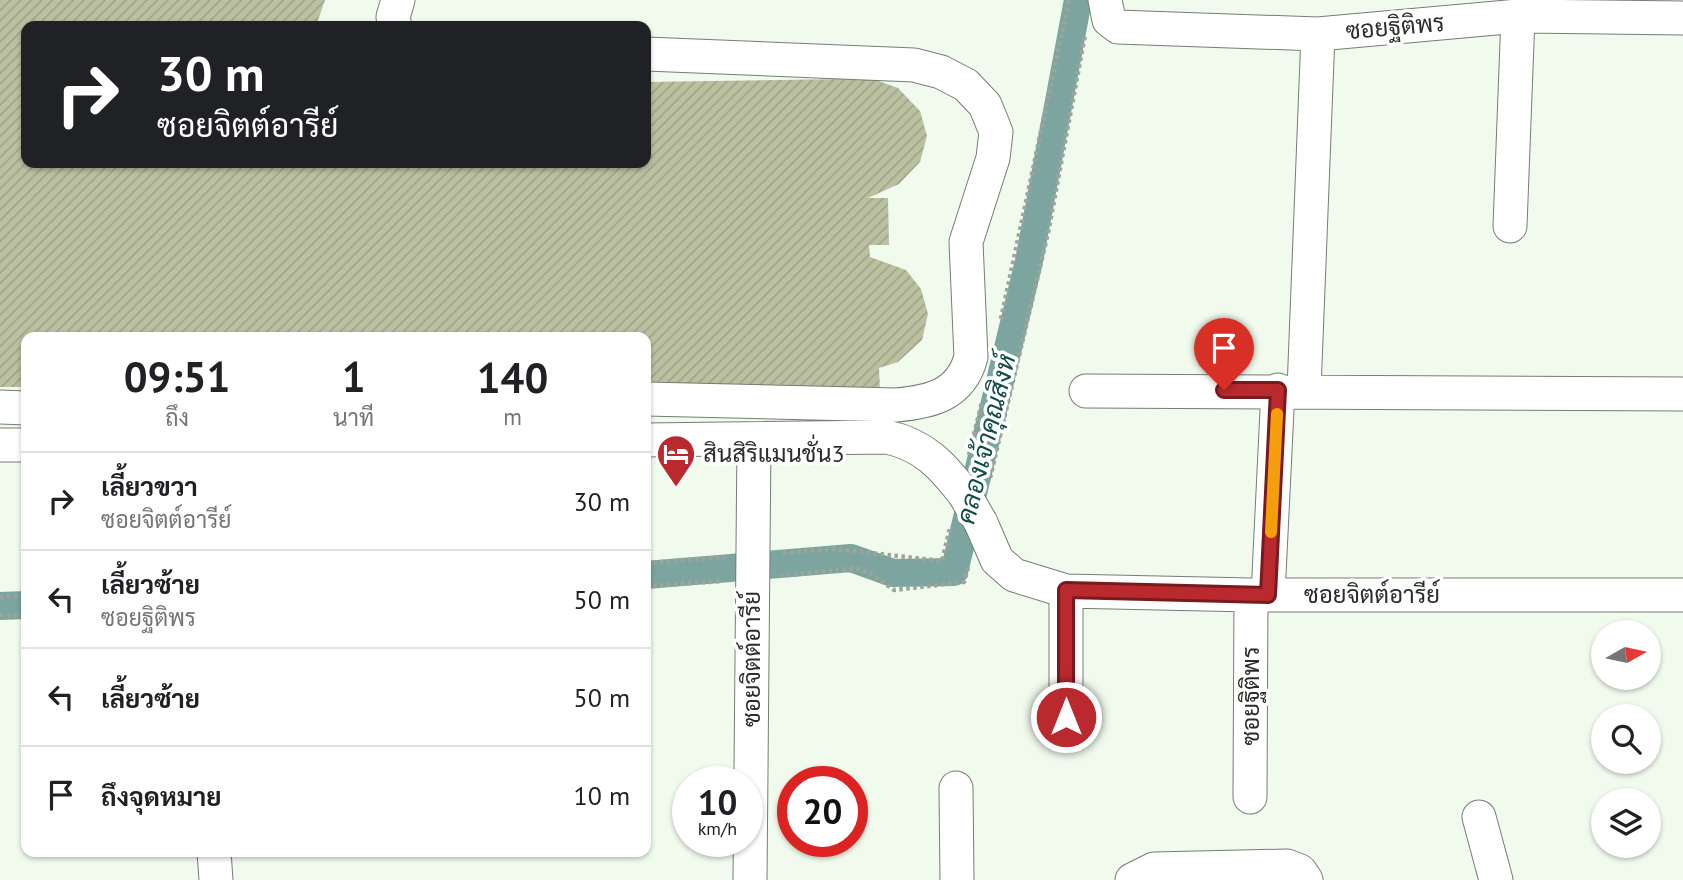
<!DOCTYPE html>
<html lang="th">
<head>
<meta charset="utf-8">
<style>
  :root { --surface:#fff; --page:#f2f2f2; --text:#202124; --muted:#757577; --line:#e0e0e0 }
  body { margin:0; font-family:"PT Sans",Sarabun,sans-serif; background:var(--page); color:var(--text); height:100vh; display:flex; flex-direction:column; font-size:26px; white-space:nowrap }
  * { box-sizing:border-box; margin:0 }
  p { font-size:23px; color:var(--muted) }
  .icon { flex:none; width:38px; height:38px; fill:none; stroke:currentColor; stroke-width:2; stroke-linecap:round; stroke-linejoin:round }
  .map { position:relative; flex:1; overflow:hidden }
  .side { position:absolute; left:21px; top:332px; width:630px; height:525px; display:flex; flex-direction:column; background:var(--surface); border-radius:14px; box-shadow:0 2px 5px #0004 }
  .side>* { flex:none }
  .top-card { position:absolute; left:21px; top:21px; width:630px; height:147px; border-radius:14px; box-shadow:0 2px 5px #0004; background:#202124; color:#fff; overflow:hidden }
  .needle { width:46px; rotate:81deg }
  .fabs { position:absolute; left:1591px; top:620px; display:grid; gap:14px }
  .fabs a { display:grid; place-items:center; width:70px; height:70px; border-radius:50%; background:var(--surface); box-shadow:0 2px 5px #0004; font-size:35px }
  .speed { position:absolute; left:672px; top:766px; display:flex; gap:14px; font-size:35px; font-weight:700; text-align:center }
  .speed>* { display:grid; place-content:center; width:91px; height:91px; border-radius:50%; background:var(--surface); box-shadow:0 2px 5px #0004; line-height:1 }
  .speed small { font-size:18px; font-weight:400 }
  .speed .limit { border:10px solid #d22; background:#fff; color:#111 }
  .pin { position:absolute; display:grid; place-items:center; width:60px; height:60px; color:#fff; margin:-72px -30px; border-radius:50% 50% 50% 0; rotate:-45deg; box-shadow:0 0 7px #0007 }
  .pin .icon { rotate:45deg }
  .me { position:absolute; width:77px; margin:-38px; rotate:0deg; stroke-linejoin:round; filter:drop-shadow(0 0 5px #0008) }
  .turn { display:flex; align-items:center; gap:24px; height:147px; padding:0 21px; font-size:32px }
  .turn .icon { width:91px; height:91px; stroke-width:2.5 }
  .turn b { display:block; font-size:49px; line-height:60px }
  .eta { display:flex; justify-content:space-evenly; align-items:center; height:119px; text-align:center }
  .eta b { font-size:42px; font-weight:800; line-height:49px }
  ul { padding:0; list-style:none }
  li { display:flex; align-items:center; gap:21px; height:98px; padding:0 21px; border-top:2px solid var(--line) }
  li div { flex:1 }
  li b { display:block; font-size:26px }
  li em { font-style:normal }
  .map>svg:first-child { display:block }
</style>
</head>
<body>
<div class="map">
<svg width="1683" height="880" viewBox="0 0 1683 880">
  <defs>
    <pattern id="building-hatch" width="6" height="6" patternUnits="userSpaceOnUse" patternTransform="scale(1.75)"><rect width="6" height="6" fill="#bac0a0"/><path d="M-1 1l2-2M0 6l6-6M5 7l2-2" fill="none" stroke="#a0a58a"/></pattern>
  </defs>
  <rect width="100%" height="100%" fill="#f0faed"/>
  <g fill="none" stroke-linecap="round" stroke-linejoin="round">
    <path stroke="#7ca59f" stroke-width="28" d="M646 575 851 558 893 573 954 572 1029 261 1078 0
      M0 606 26 605"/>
  </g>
  <path fill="url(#building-hatch)" d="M0 0H325L316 26H26V163H646V82L842 79 841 74 873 79 898 88 920 111 927 136 920 162 899 184 868 198H888L889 245H869L870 257 906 270 921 289 928 314 922 340 898 362 879 368 880 390 646 389V338H26V387H0Z"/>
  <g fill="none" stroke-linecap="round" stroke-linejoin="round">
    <g stroke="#747e72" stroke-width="35">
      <path id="minor" d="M1105 0 1109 20 1118 27 1318 34 1518 16 1683 18
        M395 26 393 17 398 0
        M646 54 914 65 941 72 966 85 985 105 996 132 993 158 966 242 971 357C961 395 931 402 896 405L646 399
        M1510 226 1518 16
        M1304 390 1318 34
        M1086 391 1683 394
        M0 407 26 408
        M646 440 887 437C924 445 943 466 965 495
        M0 445H26
        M981 523 997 560 1014 575 1066 591 1251 595H1683
        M1268 595 1278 390
        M1066 717V591
        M956 788 957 880
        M1250 797 1251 595
        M1479 817 1496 880
        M214 852 216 880
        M750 880 754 439
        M1132 880 1154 869 1287 866 1300 871 1306 880"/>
    </g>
    <path stroke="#9da49b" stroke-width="4.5" stroke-dasharray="3.5 3.5" stroke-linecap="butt" d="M1001 319 1069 0
      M998 370 1016 374
      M969 455 982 402
      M990 478 1048 233 1085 35
      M783 553 835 549 942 561 950 528
      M646 563 725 557
      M780 576 856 568 870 573 894 590 964 582 968 568
      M646 586 723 581
      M0 597 26 595
      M0 616 26 615"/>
    <use href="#minor" stroke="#fff" stroke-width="33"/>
    <g stroke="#747e72" stroke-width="35" stroke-linecap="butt">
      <path id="minor-bridge" d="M965 495 981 523"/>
    </g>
    <use href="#minor-bridge" stroke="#fff" stroke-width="33"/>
  </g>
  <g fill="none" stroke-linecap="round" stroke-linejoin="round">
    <g stroke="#781b1e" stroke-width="18">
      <path id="route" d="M1066 717V590L1268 595 1278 390H1224"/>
    </g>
    <use href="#route" stroke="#b9292e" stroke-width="12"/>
    <path stroke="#f59e0b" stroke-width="12" d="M1271 532 1277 414"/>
  </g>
  <defs>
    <g id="hotel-pin" transform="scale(2.0125)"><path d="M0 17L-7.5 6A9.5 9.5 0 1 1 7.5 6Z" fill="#b9292e" stroke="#fff"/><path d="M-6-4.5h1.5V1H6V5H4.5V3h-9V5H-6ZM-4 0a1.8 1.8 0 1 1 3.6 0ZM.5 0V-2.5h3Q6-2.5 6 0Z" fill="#fff"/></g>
  </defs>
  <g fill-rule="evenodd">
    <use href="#hotel-pin" x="676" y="454"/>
  </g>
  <g text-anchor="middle" stroke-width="7" stroke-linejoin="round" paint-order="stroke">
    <g font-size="24" fill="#2a2e29" stroke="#fff">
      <text transform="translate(1395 27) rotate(-5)" y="8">ซอยฐิติพร</text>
      <text x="1372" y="603">ซอยจิตต์อารีย์</text>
      <text transform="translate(752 659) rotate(-90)" y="8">ซอยจิตต์อารีย์</text>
      <text transform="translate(1251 696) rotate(-90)" y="8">ซอยฐิติพร</text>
    </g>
    <g font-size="24" fill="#2a2e29" stroke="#fff" text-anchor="start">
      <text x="703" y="462">สินสิริแมนชั่น3</text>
    </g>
    <g font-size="26" font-style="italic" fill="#124e48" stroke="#fff">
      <text transform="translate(986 439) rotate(-76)" y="9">คลองเจ้าคุณสิงห์</text>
    </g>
  </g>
</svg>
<div class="fabs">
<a><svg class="needle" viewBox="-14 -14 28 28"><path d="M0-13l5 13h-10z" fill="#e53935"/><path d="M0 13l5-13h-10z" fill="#757577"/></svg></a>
<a><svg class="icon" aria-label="search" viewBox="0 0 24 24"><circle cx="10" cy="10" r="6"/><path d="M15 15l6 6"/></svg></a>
<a><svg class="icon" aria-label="layers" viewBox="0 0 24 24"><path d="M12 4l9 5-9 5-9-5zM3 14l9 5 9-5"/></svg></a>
</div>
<div class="speed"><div>10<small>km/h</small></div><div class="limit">20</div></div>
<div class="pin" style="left:1224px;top:390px;background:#d93025"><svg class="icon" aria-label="arrive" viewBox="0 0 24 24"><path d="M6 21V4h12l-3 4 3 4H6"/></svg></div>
<svg class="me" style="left:1066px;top:717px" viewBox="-20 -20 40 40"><circle r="17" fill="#b9292e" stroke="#fff" stroke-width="3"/><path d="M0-11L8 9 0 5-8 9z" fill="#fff"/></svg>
<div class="top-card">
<div class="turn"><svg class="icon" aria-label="right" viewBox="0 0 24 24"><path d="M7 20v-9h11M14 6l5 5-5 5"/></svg><div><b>30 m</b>ซอยจิตต์อารีย์</div></div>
</div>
<section class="side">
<div class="eta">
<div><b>09:51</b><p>ถึง</p></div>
<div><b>1</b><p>นาที</p></div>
<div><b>140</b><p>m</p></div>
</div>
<ul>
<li><svg class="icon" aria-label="right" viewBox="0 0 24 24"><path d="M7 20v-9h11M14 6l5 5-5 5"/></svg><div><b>เลี้ยวขวา</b><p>ซอยจิตต์อารีย์</p></div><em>30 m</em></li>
<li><svg class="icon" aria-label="left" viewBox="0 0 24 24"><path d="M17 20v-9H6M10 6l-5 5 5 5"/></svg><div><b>เลี้ยวซ้าย</b><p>ซอยฐิติพร</p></div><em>50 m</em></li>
<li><svg class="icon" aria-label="left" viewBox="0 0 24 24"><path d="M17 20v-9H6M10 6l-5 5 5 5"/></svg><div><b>เลี้ยวซ้าย</b></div><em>50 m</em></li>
<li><svg class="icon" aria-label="arrive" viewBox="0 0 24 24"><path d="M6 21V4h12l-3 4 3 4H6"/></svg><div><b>ถึงจุดหมาย</b></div><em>10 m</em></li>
</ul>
</section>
</div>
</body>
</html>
